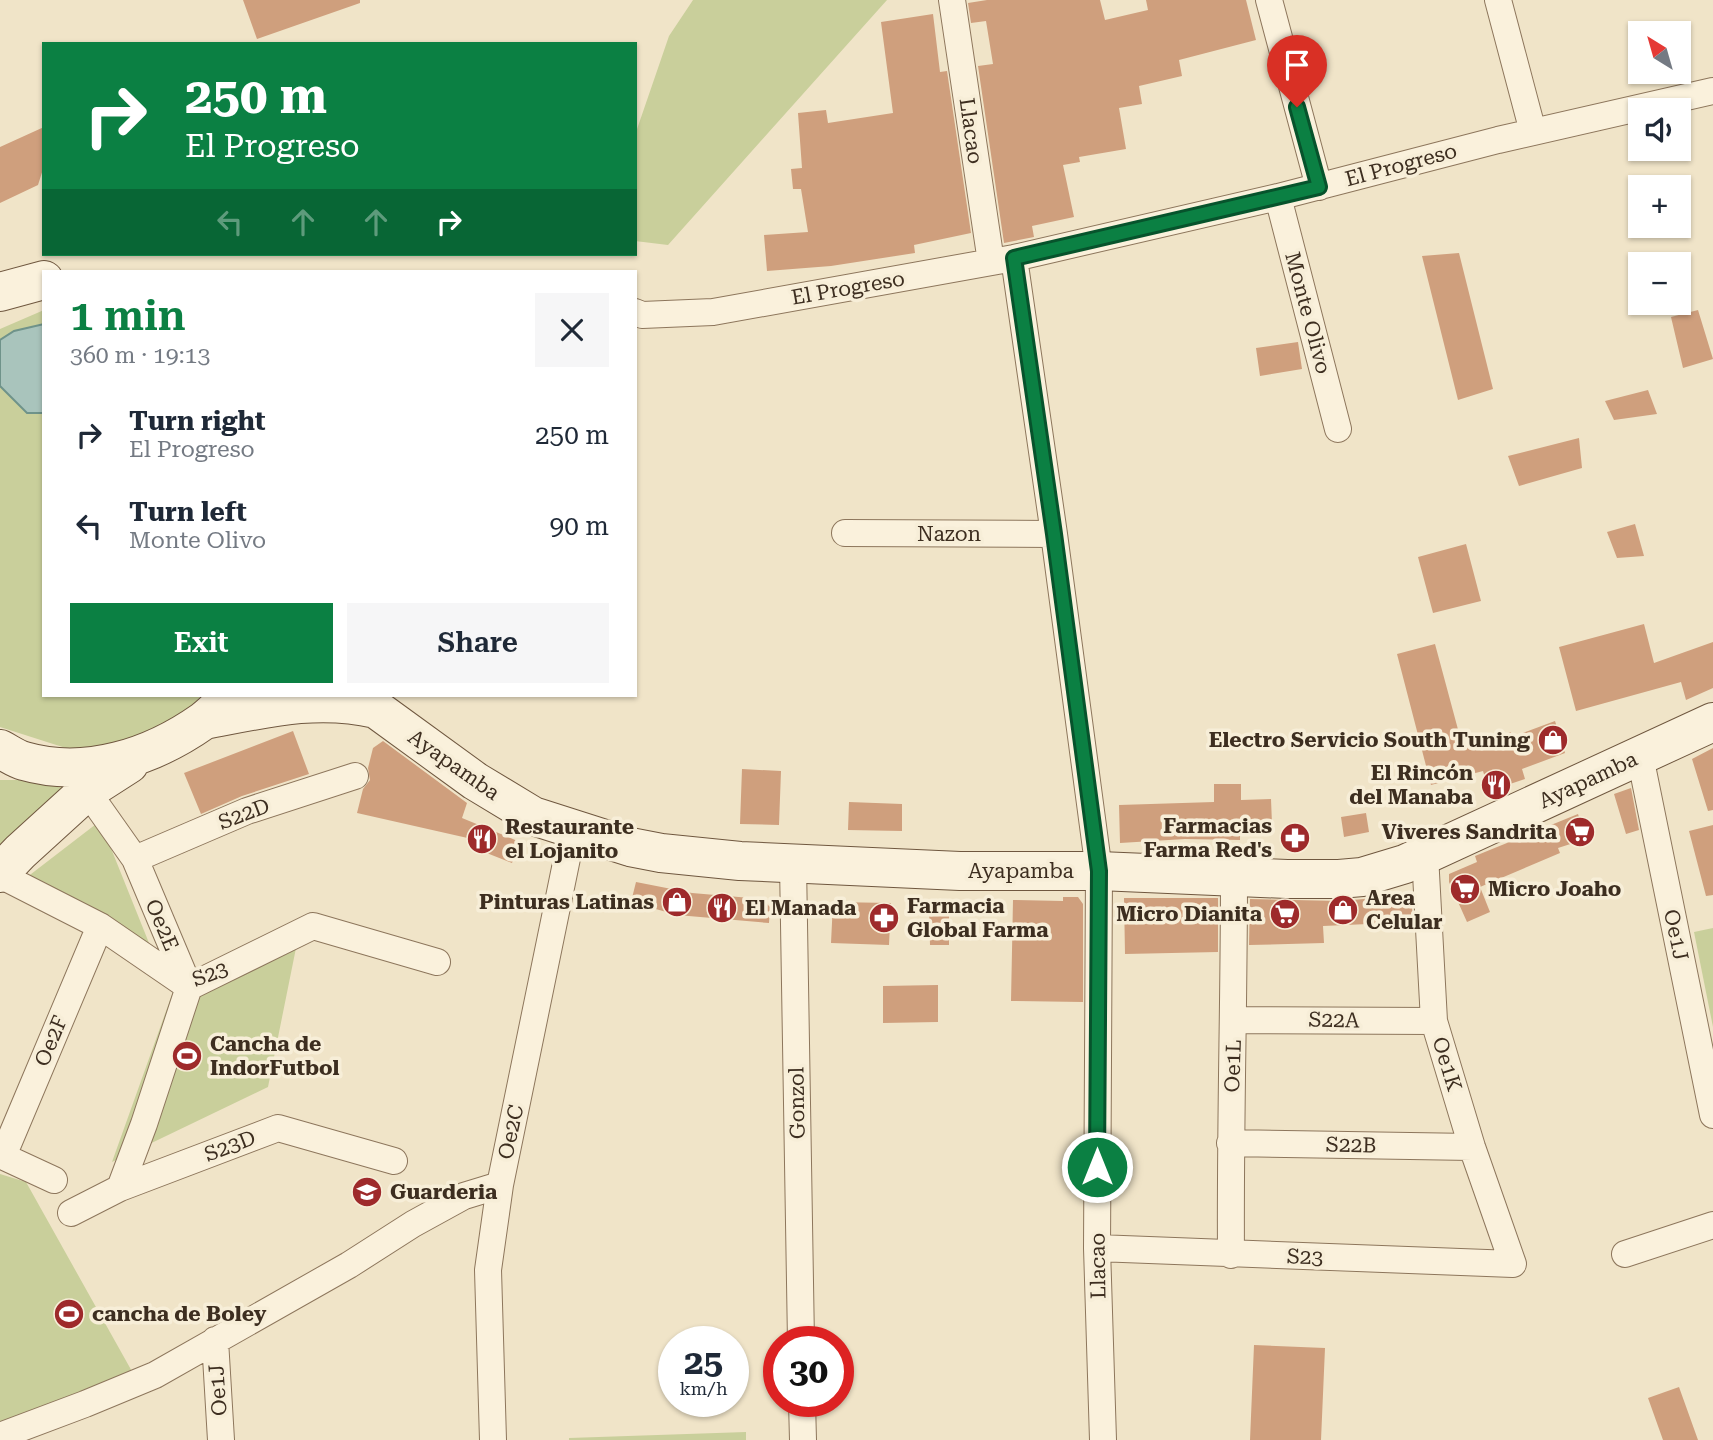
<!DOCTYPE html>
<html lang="en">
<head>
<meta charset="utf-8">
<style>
  :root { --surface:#fff; --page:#f6f6f7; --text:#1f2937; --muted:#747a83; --accent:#0b8043 }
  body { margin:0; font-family:"Roboto Serif",serif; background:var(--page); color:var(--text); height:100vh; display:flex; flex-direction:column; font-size:26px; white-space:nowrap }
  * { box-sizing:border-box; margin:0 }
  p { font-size:23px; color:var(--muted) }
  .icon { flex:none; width:38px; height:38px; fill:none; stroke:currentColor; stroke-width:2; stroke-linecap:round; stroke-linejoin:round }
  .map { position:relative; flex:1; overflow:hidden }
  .drawer { position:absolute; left:42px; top:270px; width:595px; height:427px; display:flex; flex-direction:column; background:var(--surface); border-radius:0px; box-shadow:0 2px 5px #0004 }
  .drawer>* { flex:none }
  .banner { position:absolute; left:42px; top:42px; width:595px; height:214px; border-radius:0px; box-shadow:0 2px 5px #0004; background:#0b8043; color:#fff; overflow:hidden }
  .needle { width:46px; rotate:323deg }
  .buttons { position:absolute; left:1628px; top:21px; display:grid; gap:14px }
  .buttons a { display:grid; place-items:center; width:63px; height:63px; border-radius:0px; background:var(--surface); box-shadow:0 2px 5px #0004; font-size:35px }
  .speed { position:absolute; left:658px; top:1326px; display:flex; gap:14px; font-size:35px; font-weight:700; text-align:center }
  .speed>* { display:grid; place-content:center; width:91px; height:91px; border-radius:50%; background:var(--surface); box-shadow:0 2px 5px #0004; line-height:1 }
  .speed small { font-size:18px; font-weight:400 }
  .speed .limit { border:10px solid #d22; background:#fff; color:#111 }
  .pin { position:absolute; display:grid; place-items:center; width:60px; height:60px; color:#fff; margin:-72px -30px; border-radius:50% 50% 50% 0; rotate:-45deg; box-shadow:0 0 7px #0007 }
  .pin .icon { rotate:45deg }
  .me { position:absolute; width:77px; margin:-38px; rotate:0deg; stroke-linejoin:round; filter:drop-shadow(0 0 5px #0008) }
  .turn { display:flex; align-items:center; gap:24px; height:147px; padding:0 28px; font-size:32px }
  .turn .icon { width:91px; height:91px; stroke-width:2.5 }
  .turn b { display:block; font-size:49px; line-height:60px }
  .lanes { display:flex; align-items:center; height:66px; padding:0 28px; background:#0003; justify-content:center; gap:35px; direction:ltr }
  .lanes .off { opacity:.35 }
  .round { display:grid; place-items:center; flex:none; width:74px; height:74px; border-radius:0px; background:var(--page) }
  .head { display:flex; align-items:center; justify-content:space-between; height:119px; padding:0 28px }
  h1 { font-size:42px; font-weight:600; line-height:52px; color:var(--accent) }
  .primary-button { display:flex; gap:14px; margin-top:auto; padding:14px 28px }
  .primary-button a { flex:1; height:80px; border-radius:0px; background:var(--accent); color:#fff; font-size:28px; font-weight:600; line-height:80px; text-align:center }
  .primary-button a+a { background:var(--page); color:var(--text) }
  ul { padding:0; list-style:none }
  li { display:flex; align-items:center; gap:21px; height:91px; padding:0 28px }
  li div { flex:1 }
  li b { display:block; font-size:26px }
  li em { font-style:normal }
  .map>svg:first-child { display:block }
</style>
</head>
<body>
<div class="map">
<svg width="1713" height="1440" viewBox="0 0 1713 1440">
  <rect width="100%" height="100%" fill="#f0e4c8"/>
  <path fill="#c9cf9b" d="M693 0H887L668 245 635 241V135L669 36Z
    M44 310V695H202L189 708 135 742 72 750 0 727V329Z
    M0 780H83L0 865Z
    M100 821 149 943 22 881Z
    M1713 928V1027L1694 932Z
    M296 948 268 1087 112 1162 175 986Z
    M0 1174 26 1182 134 1375 0 1424Z
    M746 1432V1440H569V1438Z"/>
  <path fill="#a9c4bc" stroke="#6f938a" stroke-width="2" d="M44 324V413H27L0 386V340L14 331Z"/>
  <path fill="#cf9f7d" d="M243 0H360V3L257 39Z
    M987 0H1100L1105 20 1148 10 1146 0H1246L1256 40 1179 60 1182 76 1139 86 1142 104 1119 108 1126 149 1079 157 1080 162 1063 165 1074 217 1032 226 1034 237 1004 243 978 66 993 64 986 21 971 23 968 3Z
    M933 14 940 72 947 71 971 233 914 245 915 253 831 266 767 271 764 235 808 232 801 189H793L791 169 802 168 798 113 826 110 828 123 893 113 881 22Z
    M44 127V166L38 185 0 203V147Z
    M1459 253 1493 389 1458 400 1422 256Z
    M1698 310 1713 359 1683 368 1671 317Z
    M1298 342 1302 369 1260 376 1256 348Z
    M1648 390 1657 414 1614 420 1605 401Z
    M1579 438 1582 468 1519 486 1508 456Z
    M1635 524 1644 556 1617 558 1607 532Z
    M1466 544 1481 601 1433 613 1418 557Z
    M1644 624 1654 663 1713 642V688L1686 700 1681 682 1576 711 1559 647Z
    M1435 644 1463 748 1511 732 1512 737 1555 721 1565 753 1522 769 1525 779 1489 791 1483 771 1431 785 1397 654Z
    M293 731 309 774 242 796 201 814 184 773Z
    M383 741 467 803 462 818 520 842 512 863 469 846 472 839 357 813 363 789 370 780 368 768 373 748Z
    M1713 748V810L1708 811 1692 759Z
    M742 769 781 771 779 825 740 824Z
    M1214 784H1241V800L1271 799 1272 824 1240 826V840L1185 839 1120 843 1119 805 1214 802Z
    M1631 788 1639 830 1626 834 1614 794Z
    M849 802 902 804V831L848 830Z
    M1366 813 1369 832 1344 837 1341 817Z
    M1578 814 1586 839 1558 848 1560 853 1480 887 1490 912 1467 922 1449 882V874L1477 862 1475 856Z
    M1713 825V895L1706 896 1689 831Z
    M636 882 692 893 762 899 770 907 769 923 677 915 631 902Z
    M1411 892 1413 922 1323 926 1324 943 1249 945 1250 899 1341 901 1364 899 1385 893Z
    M1063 897H1078L1083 904V1002L1011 1001 1013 900 1063 901Z
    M1124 898H1218V952L1125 954Z
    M833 902 891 903 889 945 831 943Z
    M929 907H949V945H930Z
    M938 985V1022L883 1023V986Z
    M1254 1345 1325 1348 1321 1440H1250Z
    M1679 1387 1698 1440H1663L1648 1398Z"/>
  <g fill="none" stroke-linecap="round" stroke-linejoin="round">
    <g stroke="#8d765c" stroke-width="28">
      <path id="street" d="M952 0 991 262
        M1269 0 1319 187
        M1498 0 1533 132
        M1278 197 1338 429
        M1014 258 1054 534 1099 871 1097 1248 1103 1440
        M635 312 642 315 713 312 1014 258 1278 197 1498 140 1713 91
        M845 533 1054 534
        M1640 756 1713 1115
        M87 791 135 859 189 987 144 1124 120 1188
        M135 859 247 811 355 776
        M793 864 801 1342
        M0 875 100 926 189 987 313 926 437 962
        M1234 1020 1434 1021
        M1230 1143 1472 1147
        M0 1155 54 1180
        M3 1156 100 926
        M71 1213 120 1188 278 1128 394 1161
        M1097 1248 1513 1264 1472 1147 1434 1021 1425 855
        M1625 1254 1713 1225
        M1231 1255C1230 1129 1234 1004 1234 878
        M215 1340 221 1440
        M802 1402 803 1440
        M0 1436 85 1404 155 1375 349 1265 413 1224 464 1196 500 1185
        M493 1440 488 1270 500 1185 573 829"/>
    </g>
    <g stroke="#6f573f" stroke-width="40">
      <path id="secondary" d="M0 292 44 280
        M365 695 376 709 475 781 533 816 630 847 661 853 740 861 960 871H1099L1287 879H1339L1362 877 1405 864 1713 722
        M205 720C263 709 316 695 376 709
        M0 749C8 753 16 759 24 761 86 779 152 757 203 721 213 714 222 703 231 695
        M0 873 20 852 87 791 129 764"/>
    </g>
    <use href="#street" stroke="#faf1dc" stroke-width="26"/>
    <use href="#secondary" stroke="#faf1dc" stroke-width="38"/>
  </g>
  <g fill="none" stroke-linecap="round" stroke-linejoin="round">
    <g stroke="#07532c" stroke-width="18">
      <path id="route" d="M1097 1167 1099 871 1054 534 1014 258 1319 187 1297 107"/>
    </g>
    <use href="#route" stroke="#0b8043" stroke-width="12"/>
  </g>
  <defs>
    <g id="shop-disc" transform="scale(1.575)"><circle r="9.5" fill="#9e2a2b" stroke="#f7eed8"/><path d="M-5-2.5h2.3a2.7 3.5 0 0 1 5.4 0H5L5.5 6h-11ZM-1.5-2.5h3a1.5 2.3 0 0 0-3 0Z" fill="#fff"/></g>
    <g id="restaurant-disc" transform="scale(1.575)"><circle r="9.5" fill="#9e2a2b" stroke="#f7eed8"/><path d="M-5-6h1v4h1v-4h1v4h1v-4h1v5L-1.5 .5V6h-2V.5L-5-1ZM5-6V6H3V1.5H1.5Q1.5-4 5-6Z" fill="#fff"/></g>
    <g id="supermarket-disc" transform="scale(1.575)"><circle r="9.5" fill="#9e2a2b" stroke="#f7eed8"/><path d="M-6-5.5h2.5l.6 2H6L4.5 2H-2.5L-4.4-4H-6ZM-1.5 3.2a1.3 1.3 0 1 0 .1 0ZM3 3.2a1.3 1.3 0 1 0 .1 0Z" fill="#fff"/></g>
    <g id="pharmacy-disc" transform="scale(1.575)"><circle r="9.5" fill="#9e2a2b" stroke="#f7eed8"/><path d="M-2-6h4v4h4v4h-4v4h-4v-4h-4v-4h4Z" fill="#fff"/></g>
    <g id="stadium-disc" transform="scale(1.575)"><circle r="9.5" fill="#9e2a2b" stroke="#f7eed8"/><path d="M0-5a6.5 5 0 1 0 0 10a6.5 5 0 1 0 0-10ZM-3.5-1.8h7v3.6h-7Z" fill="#fff"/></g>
    <g id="school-disc" transform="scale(1.575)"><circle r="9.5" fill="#9e2a2b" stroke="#f7eed8"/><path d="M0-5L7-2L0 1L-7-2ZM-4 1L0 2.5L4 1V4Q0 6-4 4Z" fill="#fff"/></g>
  </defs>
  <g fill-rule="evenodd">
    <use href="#shop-disc" x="1553" y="740"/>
    <use href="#restaurant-disc" x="1496" y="785"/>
    <use href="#supermarket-disc" x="1580" y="832"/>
    <use href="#pharmacy-disc" x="1295" y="838"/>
    <use href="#restaurant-disc" x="482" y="839"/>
    <use href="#supermarket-disc" x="1465" y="889"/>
    <use href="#shop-disc" x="677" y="902"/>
    <use href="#restaurant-disc" x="722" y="908"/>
    <use href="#shop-disc" x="1343" y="910"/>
    <use href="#supermarket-disc" x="1285" y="914"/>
    <use href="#pharmacy-disc" x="884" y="918"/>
    <use href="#stadium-disc" x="187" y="1056"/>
    <use href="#school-disc" x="367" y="1192"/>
    <use href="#stadium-disc" x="69" y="1314"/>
  </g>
  <g text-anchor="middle" stroke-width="7" stroke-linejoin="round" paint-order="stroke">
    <g font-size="21" fill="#3d2e20" stroke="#f7eed8">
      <text transform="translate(971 131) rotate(82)" y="7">Llacao</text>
      <text transform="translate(1401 165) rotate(-15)" y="7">El Progreso</text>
      <text transform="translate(848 288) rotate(-10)" y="7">El Progreso</text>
      <text transform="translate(1308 313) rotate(75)" y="7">Monte Olivo</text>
      <text x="949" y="541">Nazon</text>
      <text transform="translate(454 765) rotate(35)" y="7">Ayapamba</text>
      <text transform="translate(1588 780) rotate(-25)" y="7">Ayapamba</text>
      <text transform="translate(244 814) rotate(-21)" y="7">S22D</text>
      <text x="1021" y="878">Ayapamba</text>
      <text transform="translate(162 925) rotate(67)" y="7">Oe2E</text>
      <text transform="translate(1676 935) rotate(78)" y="7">Oe1J</text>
      <text transform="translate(210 974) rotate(-21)" y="7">S23</text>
      <text transform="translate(1334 1020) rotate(1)" y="7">S22A</text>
      <text transform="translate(51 1041) rotate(-67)" y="7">Oe2F</text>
      <text transform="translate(1447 1064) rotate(73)" y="7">Oe1K</text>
      <text transform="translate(1233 1066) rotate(-88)" y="7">Oe1L</text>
      <text transform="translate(797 1103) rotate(-91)" y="7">Gonzol</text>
      <text transform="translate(511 1132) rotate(-78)" y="7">Oe2C</text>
      <text transform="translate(1351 1145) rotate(1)" y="7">S22B</text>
      <text transform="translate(230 1146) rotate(-21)" y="7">S23D</text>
      <text transform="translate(1305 1257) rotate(2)" y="7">S23</text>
      <text transform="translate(1098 1266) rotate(-91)" y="7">Llacao</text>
      <text transform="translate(218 1390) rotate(-94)" y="7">Oe1J</text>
    </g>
    <g font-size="21" font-weight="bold" fill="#3d2e20" stroke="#f7eed8" text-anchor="start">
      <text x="1530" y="747" text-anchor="end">Electro Servicio South Tuning</text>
      <text x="1473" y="780" text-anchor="end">El Rincón<tspan x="1473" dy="24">del Manaba</tspan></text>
      <text x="1272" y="833" text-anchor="end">Farmacias<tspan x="1272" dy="24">Farma Red's</tspan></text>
      <text x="505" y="834">Restaurante<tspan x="505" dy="24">el Lojanito</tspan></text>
      <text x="1557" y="839" text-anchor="end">Viveres Sandrita</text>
      <text x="1488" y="896">Micro Joaho</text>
      <text x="1366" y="905">Area<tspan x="1366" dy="24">Celular</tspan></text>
      <text x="654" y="909" text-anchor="end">Pinturas Latinas</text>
      <text x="907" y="913">Farmacia<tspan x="907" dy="24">Global Farma</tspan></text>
      <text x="745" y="915">El Manada</text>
      <text x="1262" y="921" text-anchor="end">Micro Dianita</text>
      <text x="210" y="1051">Cancha de<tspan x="210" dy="24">IndorFutbol</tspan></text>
      <text x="390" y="1199">Guarderia</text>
      <text x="92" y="1321">cancha de Boley</text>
    </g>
  </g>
</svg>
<div class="buttons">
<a><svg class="needle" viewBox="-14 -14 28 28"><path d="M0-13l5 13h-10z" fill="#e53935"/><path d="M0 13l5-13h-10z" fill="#747a83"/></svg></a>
<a><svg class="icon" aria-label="sound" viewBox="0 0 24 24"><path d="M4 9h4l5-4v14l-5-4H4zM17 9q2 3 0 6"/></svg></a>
<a>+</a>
<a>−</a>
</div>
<div class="speed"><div>25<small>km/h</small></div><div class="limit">30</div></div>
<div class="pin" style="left:1297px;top:107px;background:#d93025"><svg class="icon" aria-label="arrive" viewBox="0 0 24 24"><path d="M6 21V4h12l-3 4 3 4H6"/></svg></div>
<svg class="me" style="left:1097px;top:1167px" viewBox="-20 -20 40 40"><circle r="17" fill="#0b8043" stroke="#fff" stroke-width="3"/><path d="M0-11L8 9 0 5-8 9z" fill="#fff"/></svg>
<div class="banner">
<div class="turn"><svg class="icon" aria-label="right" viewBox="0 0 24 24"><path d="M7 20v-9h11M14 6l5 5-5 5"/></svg><div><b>250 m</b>El Progreso</div></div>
<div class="lanes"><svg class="icon off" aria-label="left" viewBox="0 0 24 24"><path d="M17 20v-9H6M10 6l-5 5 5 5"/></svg><svg class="icon off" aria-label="ahead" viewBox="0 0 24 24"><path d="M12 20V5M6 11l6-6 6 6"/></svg><svg class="icon off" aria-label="ahead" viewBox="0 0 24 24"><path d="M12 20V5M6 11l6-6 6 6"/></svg><svg class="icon" aria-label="right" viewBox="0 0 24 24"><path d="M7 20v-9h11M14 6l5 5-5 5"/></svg></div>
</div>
<section class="drawer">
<div class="head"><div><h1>1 min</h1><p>360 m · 19:13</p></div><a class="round"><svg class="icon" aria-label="close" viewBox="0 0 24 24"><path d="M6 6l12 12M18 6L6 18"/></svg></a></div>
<ul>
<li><svg class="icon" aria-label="right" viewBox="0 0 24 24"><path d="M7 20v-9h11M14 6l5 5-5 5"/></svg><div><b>Turn right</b><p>El Progreso</p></div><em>250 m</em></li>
<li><svg class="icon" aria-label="left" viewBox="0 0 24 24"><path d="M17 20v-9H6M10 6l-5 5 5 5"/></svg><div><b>Turn left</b><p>Monte Olivo</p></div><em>90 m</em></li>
</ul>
<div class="primary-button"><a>Exit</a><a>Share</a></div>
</section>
</div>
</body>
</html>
